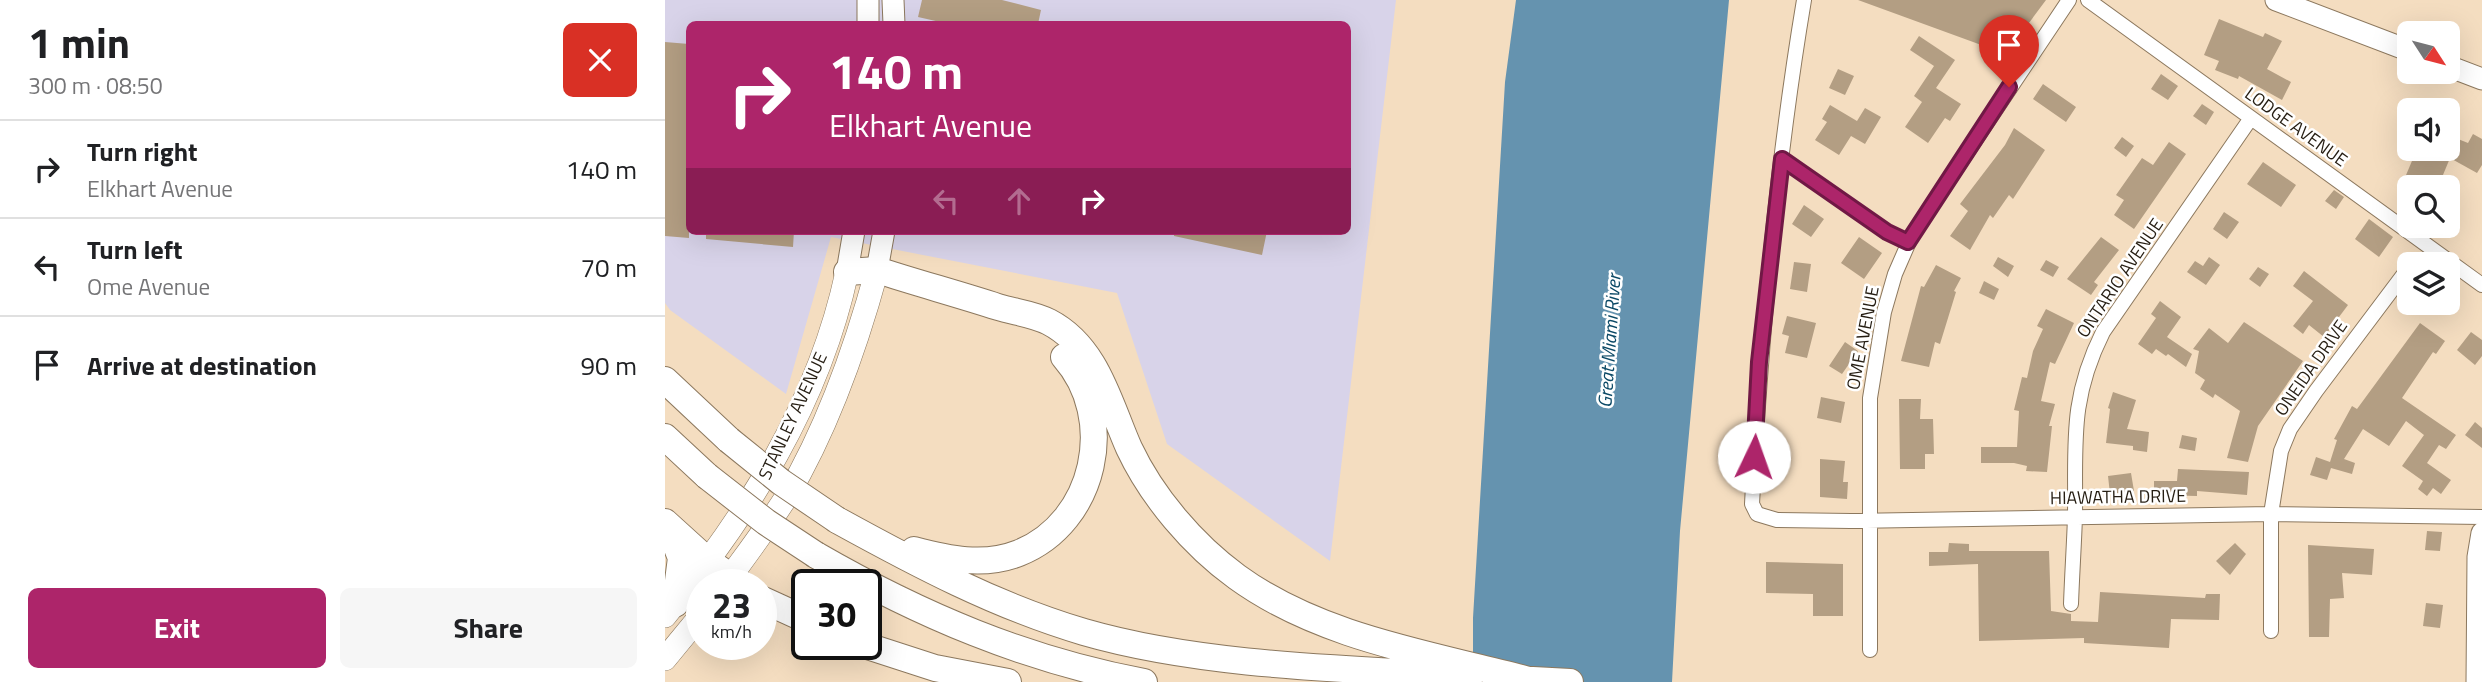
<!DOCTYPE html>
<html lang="en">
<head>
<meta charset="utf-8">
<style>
  :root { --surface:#fff; --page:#f6f6f6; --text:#202124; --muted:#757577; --line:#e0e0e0; --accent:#ad256a }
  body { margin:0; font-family:"Titillium Web",sans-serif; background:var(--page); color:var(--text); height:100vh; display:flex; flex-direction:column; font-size:26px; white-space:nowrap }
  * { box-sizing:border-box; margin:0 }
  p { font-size:23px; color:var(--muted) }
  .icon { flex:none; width:38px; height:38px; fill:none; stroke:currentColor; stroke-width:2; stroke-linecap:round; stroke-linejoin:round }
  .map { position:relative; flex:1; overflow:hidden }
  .panel { display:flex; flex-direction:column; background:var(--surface); width:665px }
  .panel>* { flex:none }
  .hud { position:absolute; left:21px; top:21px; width:665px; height:214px; border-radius:10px; box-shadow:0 7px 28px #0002; background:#ad256a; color:#fff; overflow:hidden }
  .needle { width:46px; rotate:126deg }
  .fabs { position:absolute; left:1732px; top:21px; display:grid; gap:14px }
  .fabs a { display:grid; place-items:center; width:63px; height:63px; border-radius:10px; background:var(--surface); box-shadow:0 7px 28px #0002; font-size:35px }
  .speed { position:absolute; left:21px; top:569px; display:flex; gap:14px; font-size:35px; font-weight:700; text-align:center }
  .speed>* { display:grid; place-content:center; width:91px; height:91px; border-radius:50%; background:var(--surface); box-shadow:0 7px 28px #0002; line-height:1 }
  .speed small { font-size:18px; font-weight:400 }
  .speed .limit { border:4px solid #111; border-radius:10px; background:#fff; color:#111 }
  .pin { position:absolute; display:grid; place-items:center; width:60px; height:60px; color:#fff; margin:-72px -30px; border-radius:50% 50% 50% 0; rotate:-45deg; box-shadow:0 0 7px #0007 }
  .pin .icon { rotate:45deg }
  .me { position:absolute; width:77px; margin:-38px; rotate:3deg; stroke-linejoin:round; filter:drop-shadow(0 0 5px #0008) }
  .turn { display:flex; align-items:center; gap:24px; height:147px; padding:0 28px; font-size:32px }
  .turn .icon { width:91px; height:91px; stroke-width:2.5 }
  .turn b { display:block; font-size:49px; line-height:60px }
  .lanes { display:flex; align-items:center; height:66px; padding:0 28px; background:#0003; justify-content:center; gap:35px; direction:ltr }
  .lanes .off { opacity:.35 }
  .round { display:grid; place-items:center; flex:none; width:74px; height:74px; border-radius:10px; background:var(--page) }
  .headline { display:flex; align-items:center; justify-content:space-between; height:119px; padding:0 28px }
  h1 { font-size:42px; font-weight:700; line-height:52px }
  .action { display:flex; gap:14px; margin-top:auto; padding:14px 28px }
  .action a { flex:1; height:80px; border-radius:10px; background:var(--accent); color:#fff; font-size:28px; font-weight:700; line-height:80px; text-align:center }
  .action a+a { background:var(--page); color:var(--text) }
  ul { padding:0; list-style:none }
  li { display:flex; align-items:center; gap:21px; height:98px; padding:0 28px; border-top:2px solid var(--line) }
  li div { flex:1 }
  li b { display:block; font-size:26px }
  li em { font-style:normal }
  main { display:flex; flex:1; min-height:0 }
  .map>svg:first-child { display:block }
</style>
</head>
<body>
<main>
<section class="panel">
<div class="headline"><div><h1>1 min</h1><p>300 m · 08:50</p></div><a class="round" style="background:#d93025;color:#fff"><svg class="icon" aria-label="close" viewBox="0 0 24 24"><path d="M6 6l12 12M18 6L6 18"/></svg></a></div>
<ul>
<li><svg class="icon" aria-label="right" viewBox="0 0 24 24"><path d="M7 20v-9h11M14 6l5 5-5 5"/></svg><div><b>Turn right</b><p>Elkhart Avenue</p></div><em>140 m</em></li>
<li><svg class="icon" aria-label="left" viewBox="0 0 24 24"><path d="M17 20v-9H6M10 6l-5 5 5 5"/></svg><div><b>Turn left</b><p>Ome Avenue</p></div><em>70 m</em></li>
<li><svg class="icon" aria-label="arrive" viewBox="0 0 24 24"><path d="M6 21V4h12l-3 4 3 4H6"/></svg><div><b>Arrive at destination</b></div><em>90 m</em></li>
</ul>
<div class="action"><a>Exit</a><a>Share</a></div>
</section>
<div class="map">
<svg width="1817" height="682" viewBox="0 0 1817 682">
  <rect width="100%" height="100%" fill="#f4ddc0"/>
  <path fill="#d8d3e9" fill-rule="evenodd" d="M0 0H731L665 561 502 444 452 293 166 237 121 394 5 310 0 303ZM24 24H682V231H24Z"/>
  <path fill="#6593af" d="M851 0H1064L1015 531 1007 682H808V618L840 82Z"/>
  <path fill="#b39e83" d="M257 0H337L376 10 373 24H284L253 17Z
    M1193 0H1381L1352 39 1337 34 1330 50Z
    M1554 19 1598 37 1600 33 1617 41 1602 69 1626 82 1617 100 1574 76 1573 79 1550 70 1554 61 1539 55Z
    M1254 36 1290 60 1271 88 1296 104 1285 121 1280 118 1263 143 1240 127 1257 102 1249 96 1269 66 1245 50Z
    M0 42 24 44V238L0 236Z
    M1173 69 1189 76 1180 95 1164 88Z
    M1496 74 1513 86 1503 100 1486 89Z
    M1378 84 1411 107 1401 122 1368 99Z
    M1537 104 1549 112 1541 125 1528 116Z
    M1165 105 1192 121 1200 108 1216 117 1200 144 1186 136 1174 155 1150 140 1162 122 1157 119Z
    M1349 128 1380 150 1348 199 1344 195 1328 218 1325 215 1305 250 1285 236 1303 211 1295 204 1340 145Z
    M1808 134 1817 139V165L1812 173 1785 158 1773 187H1736L1752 149H1783V135L1803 143Z
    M1457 137 1469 146 1461 157 1449 148Z
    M1504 142 1521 154 1469 229 1449 215 1459 200 1451 195 1477 158 1488 165Z
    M1598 162 1631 185 1616 207 1582 184Z
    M1669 190 1679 197 1671 209 1660 201Z
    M1139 205 1159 219 1146 237 1127 224Z
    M1559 212 1574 222 1562 239 1548 229Z
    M1704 219 1728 237 1714 257 1690 239Z
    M41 231H129L128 247 41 239Z
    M509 231H602L597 255 509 236Z
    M1194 237 1217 253 1199 279 1176 263Z
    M1436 237 1454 250 1429 282 1433 285 1426 295 1402 279Z
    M1333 257 1349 266 1343 277 1328 266Z
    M1544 257 1555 265 1541 285 1522 272 1530 261 1538 266Z
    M1381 260 1394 267 1388 277 1375 270Z
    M1129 262 1146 264 1142 292 1125 289Z
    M1271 265 1296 278 1289 291 1291 292 1275 344 1270 342 1264 367 1236 361 1256 286 1259 287Z
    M1593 267 1604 274 1595 287 1584 279Z
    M1639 271 1683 305 1659 337 1644 325 1638 334 1628 326 1648 301 1628 286Z
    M1319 281 1334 289 1329 300 1314 293Z
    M1495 301 1516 317 1502 337 1527 354 1521 367 1503 354 1501 356 1491 349 1487 354 1473 344 1491 318 1486 314Z
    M1381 309 1409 323 1390 364 1385 362 1376 401 1390 404 1384 426H1387L1382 472 1361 471 1362 466 1349 463H1316V447H1352L1354 411 1349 410 1357 377 1362 378 1368 351 1378 329 1372 326Z
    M1122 316 1151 323 1142 358 1120 353 1124 336 1117 334Z
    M1579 322 1638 361 1593 426 1583 462 1562 458 1575 411 1550 394 1548 398 1535 389 1540 380 1530 373 1534 351 1528 349 1544 328 1563 343Z
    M1755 323 1780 341 1771 354 1768 352 1737 398 1791 435 1781 449 1774 445 1762 463 1786 480 1776 494 1768 488 1762 496 1753 489 1758 481 1737 466 1759 435 1741 421 1724 446 1698 429 1679 459 1690 463 1687 474 1666 468 1662 480 1645 475 1651 457 1665 462 1672 440 1669 439 1687 406 1692 409Z
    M1806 332 1817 340V356L1810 365 1792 350Z
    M1180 342 1193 351 1177 374 1164 366Z
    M1448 392 1471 400 1462 429 1484 432 1482 452 1468 450V446L1441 443 1445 409 1443 408Z
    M1156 397 1180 402 1176 423 1152 418Z
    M1234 399H1256L1255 419H1268L1269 454H1260V469H1235Z
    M1810 422 1817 428V448L1800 435Z
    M1517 435 1532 438 1530 451 1514 448Z
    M1155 459 1180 461 1178 482H1183L1182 499 1155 497Z
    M1513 469 1584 472 1582 495 1532 491V496L1489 495V481H1512Z
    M1466 473 1469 491 1445 494 1443 476Z
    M1762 531 1777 532 1775 551 1760 550Z
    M1284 543 1304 544V551H1384L1386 611 1406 614V621L1433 622 1435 592 1540 598 1541 594H1555L1554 620 1506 619 1504 648 1419 643V638L1314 641 1313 564 1264 566V552H1283Z
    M1570 543 1581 554 1565 575 1551 561Z
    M1643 545 1709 549 1707 575 1677 573 1679 598 1665 599 1664 637H1644Z
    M1101 562 1178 564V616H1148V594L1101 593Z
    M1761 603 1778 605 1775 628 1758 626Z"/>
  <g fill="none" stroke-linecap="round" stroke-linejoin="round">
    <g stroke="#8c785e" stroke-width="16">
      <path id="street" d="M1139 0C1111 167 1096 336 1087 504L1092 514 1112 520 1186 521 1606 514 1817 517
        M1423 0 1817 285
        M1117 159 1222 232 1243 242
        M1406 604C1407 575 1409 546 1410 517 1411 444 1404 400 1438 332L1586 118
        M1606 631V514L1616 451 1625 429 1651 391 1745 266
        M1205 650V398L1219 312 1230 274 1247 235 1404 0"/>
    </g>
    <g stroke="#8c785e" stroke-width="23">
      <path id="secondary" d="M228 0 229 24
        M1611 0 1745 51
        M203 24V0
        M1783 66 1817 79
        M212 270 219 231
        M182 272 189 231
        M1812 682 1813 557 1817 533"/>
    </g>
    <g stroke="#8c785e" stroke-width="24">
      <path id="primary" d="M60 584C81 555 103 526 122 496 163 427 191 347 212 270
        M0 616C83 514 154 403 182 272
        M0 659 37 614"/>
    </g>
    <g stroke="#8c785e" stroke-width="28">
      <path id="highway" d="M182 272 212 270C252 283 293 294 333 307 349 312 369 314 384 322 432 347 444 403 464 448 487 497 528 545 572 577 656 638 766 654 864 680
        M0 380 64 440
        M0 437 42 476
        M172 520C252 564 331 606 419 632 536 666 683 669 805 676
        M0 522 43 561 76 584
        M4 527 16 558 10 604
        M249 550C283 559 319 567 354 553 431 522 453 418 399 357
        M151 555C255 615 361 660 479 682
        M96 599 142 620
        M196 644 270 668 343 682
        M847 679 905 682"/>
    </g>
    <use href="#street" stroke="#fff" stroke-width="14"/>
    <use href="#secondary" stroke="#fff" stroke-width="21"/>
    <use href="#primary" stroke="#fff" stroke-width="23"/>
    <use href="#highway" stroke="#fff" stroke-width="26"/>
    <g stroke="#8c785e" stroke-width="28" stroke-linecap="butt">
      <path id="highway-bridge" d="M64 440 116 482 172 520
        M42 476 101 522 151 555"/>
    </g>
    <use href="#highway-bridge" stroke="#fff" stroke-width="26"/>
  </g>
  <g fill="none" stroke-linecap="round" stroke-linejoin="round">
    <g stroke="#701845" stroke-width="18">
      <path id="route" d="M1089 457 1094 362 1117 159 1222 232 1243 242 1344 87"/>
    </g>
    <use href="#route" stroke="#ad256a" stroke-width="12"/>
  </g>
  <g text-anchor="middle" stroke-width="5" stroke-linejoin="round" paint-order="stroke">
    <g font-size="18" fill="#251d12" stroke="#fff">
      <text transform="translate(1631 127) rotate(36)" y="6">LODGE AVENUE</text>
      <text transform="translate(1455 278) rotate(-56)" y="6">ONTARIO AVENUE</text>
      <text transform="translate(1198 338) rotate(-79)" y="6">OME AVENUE</text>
      <text transform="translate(1646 368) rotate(-55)" y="6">ONEIDA DRIVE</text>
      <text transform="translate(128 416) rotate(-65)" y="6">STANLEY AVENUE</text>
      <text transform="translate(1453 497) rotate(-1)" y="6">HIAWATHA DRIVE</text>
    </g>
    <g font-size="19" font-style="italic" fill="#0a4865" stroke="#fff">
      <text transform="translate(944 341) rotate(-86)" y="7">Great Miami River</text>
    </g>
  </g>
</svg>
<div class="fabs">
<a><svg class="needle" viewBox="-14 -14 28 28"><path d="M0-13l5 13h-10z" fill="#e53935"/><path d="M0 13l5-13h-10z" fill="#757577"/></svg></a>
<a><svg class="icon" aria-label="sound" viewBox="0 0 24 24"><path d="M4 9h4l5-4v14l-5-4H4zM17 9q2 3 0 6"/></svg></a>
<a><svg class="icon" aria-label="search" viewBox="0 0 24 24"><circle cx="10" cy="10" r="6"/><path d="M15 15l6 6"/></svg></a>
<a><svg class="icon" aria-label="layers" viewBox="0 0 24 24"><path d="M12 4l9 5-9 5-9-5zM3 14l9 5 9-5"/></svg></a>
</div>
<div class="speed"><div>23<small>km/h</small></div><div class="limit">30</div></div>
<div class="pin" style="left:1344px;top:87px;background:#d93025"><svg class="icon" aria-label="arrive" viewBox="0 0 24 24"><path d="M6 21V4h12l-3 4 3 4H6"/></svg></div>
<svg class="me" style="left:1089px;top:457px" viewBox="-20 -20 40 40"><circle r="19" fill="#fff"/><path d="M0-13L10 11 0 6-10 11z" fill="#ad256a"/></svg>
<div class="hud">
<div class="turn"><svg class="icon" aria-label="right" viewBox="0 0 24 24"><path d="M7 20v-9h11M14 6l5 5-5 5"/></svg><div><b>140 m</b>Elkhart Avenue</div></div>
<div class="lanes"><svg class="icon off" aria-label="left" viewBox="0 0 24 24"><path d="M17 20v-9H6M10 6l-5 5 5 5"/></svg><svg class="icon off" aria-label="ahead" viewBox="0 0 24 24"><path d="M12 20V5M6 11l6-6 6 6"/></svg><svg class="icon" aria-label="right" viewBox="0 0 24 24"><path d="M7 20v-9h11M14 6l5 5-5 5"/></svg></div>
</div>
</div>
</main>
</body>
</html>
